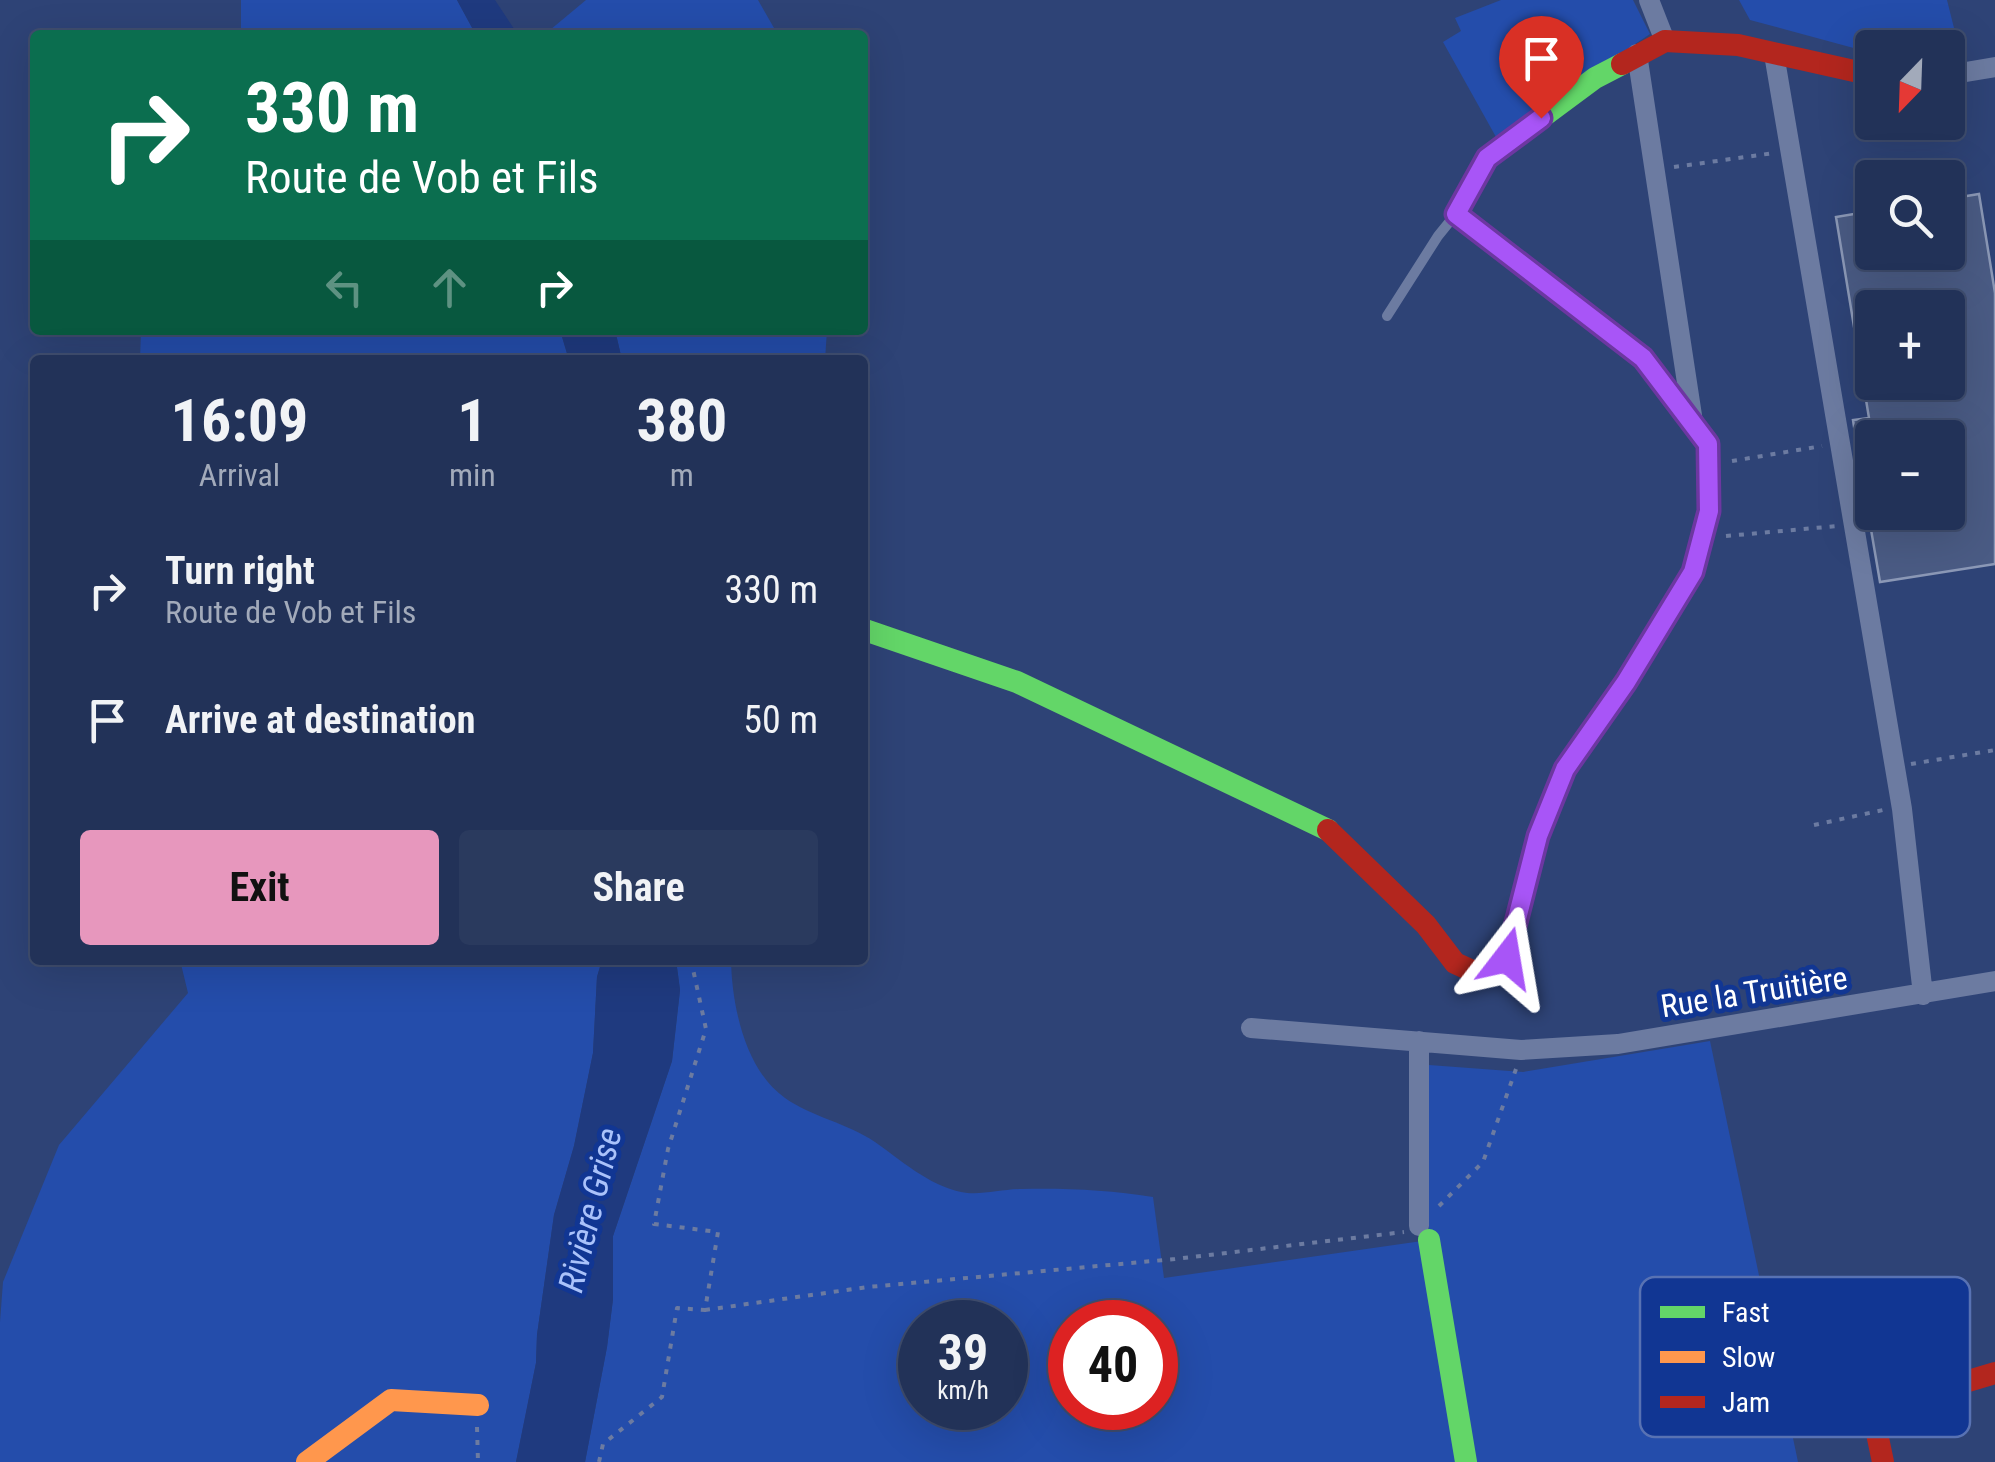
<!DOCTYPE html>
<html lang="en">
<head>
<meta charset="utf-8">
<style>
  :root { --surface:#223258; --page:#2a3a5e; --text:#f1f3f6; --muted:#a2aaba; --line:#3f4d6e; --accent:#e797bd }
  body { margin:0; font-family:"Roboto Condensed",sans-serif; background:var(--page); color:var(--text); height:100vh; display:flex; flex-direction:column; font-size:38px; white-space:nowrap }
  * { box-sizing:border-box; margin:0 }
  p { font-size:32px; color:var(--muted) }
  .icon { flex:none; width:55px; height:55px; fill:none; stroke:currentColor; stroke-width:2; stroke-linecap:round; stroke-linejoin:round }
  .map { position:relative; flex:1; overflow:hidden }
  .details { position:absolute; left:30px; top:355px; width:838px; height:610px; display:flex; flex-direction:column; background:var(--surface); border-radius:10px; box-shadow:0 10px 40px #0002,0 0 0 2px var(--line) }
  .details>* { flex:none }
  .banner { position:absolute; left:30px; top:30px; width:838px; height:305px; border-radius:10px; box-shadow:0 10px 40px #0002,0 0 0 2px var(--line); background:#0b6e4f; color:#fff; overflow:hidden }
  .needle { width:65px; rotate:203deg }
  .tools { position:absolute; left:1855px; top:30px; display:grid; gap:20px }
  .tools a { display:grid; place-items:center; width:110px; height:110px; border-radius:10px; background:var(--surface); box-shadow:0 10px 40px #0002,0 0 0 2px var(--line); font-size:50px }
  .speed { position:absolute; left:898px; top:1300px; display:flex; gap:20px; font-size:50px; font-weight:700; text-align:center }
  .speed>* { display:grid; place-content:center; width:130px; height:130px; border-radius:50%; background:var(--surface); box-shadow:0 10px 40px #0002,0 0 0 2px var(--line); line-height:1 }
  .speed small { font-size:25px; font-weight:400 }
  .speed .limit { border:15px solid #d22; background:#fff; color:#111 }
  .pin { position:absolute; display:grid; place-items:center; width:85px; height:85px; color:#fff; margin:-102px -42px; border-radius:50% 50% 50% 0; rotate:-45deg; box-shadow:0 0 10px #0007 }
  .pin .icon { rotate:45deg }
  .me { position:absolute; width:110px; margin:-55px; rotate:14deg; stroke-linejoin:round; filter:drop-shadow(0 0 8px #0008) }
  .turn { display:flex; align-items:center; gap:35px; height:210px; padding:0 50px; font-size:45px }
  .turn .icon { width:130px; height:130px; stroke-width:2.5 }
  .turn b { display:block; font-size:70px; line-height:85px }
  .lanes { display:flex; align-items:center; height:95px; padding:0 50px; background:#0003; justify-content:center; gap:50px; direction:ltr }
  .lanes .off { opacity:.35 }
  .eta { display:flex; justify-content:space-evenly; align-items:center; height:170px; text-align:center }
  .eta b { font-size:60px; font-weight:700; line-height:70px }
  .button { display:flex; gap:20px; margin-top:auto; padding:20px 50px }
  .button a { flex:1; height:115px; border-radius:10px; background:var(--accent); color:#111; font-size:40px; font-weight:700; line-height:115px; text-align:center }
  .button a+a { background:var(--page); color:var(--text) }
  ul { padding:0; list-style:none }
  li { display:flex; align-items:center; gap:30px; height:130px; padding:0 50px }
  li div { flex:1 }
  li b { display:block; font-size:38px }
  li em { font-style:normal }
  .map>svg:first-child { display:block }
</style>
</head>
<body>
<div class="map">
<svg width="1995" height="1462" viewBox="0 0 1995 1462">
  <rect width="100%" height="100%" fill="#2e4376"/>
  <path fill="#244dab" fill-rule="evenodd" d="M241 0H457L476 35H241Z
    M586 0H758L778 35H544Z
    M1501 0H1633L1650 34 1496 137 1443 42 1461 31 1455 18Z
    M1739 0H1947L1962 60 1948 61V48H1872V53L1750 20Z
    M141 330H560L569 360H140Z
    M615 330H827L825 360H622Z
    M180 960H602L597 977 593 1053 574 1146 554 1215 537 1335 536 1363 516 1462H0V1322L3 1282 59 1145 188 993Z
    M676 960H731C732 1006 745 1070 785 1098 812 1117 847 1123 875 1142 901 1160 928 1185 961 1192 979 1196 1003 1189 1022 1189 1065 1188 1110 1190 1153 1197L1164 1278 1429 1240V1065L1523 1072 1710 1041 1798 1462H585L607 1347 613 1299V1236L672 1061 680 990ZM920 1322H1005V1408H920ZM1070 1322H1155V1408H1070Z"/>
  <path fill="#1f3a7f" d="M457 0H495L518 35H476Z
    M560 330H615L622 360H569Z
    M602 960H676L680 990 672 1061 613 1236V1299L607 1347 585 1462H516L536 1363 537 1335 554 1215 574 1146 593 1053 597 977Z"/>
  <path fill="#4a5b84" stroke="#8b98b6" stroke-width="2.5" fill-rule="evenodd" d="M1979 194 1995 293V564L1880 582 1868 512H1948V438H1872V490L1864 491 1853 420 1869 418 1836 217 1872 211V252H1948V199ZM1872 308H1948V382H1872Z"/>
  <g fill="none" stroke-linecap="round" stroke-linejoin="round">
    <path stroke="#6c7ba1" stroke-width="4" stroke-dasharray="5 8" stroke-linecap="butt" d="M1674 167 1774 153
      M1732 461 1822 446
      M1726 536 1837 526
      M1911 764 1995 750
      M1814 825 1883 810
      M1439 1206 1483 1162 1516 1069
      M705 1310 868 1287 1175 1259 1404 1232
      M477 1427 478 1462
      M599 1462 603 1444 662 1397 677 1308 705 1310 718 1232 654 1224 668 1149 706 1029 691 960"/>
    <path stroke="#6c7ba1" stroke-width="10" d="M1387 316 1438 236 1455 215"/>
    <path stroke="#6c7ba1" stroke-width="20" d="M1649 0 1665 41
      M1637 54 1693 422
      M1774 54 1902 809 1923 995
      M1948 75 1995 67
      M1251 1028 1521 1050 1618 1044 1995 981
      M1419 1226V1041"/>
    <path stroke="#63d668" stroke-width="22" d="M1622 64 1595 78 1487 158 1456 214 1643 357 1708 444 1709 511 1693 571 1637 664
      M862 629 1017 682 1328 830
      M1429 1240 1466 1462"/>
    <path stroke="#ff974d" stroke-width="22" d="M307 1462 391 1400 478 1405"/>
    <path stroke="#b3261e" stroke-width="22" d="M1622 64 1665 41 1738 45 1872 75
      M1328 830 1426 925 1455 963 1481 975 1494 973 1507 958 1538 836 1565 769 1637 664
      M1883 1462 1874 1419 1881 1407 1995 1373"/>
  </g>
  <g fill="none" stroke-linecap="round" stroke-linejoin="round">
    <g stroke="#6d37a1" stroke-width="25">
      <path id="route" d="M1507 958 1538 836 1565 769 1626 682 1693 572 1709 511 1708 444 1643 358 1456 214 1487 158 1541 118"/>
    </g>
    <use href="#route" stroke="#a855f7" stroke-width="18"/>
  </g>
  <g text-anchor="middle" stroke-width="10" stroke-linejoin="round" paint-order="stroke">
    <g font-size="32" fill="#fff" stroke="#113693">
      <text transform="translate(1754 992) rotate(-9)" y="11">Rue la Truitière</text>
    </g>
    <g font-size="35" font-style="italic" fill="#aac2fa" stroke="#113693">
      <text transform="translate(590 1210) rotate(-76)" y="12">Rivière Grise</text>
    </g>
  </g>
  <rect x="1640" y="1277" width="330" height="160" rx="15" fill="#113693" stroke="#5872b3" stroke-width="2.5"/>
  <rect x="1660" y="1306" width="45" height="12" fill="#63d668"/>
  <rect x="1660" y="1351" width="45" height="12" fill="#ff974d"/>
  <rect x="1660" y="1396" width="45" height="12" fill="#b3261e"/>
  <g font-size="28" fill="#fff">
    <text x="1722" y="1322">Fast</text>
    <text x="1722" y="1367">Slow</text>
    <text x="1722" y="1412">Jam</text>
  </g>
</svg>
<div class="tools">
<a><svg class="needle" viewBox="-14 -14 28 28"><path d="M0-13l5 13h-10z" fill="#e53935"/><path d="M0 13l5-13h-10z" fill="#a2aaba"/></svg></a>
<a><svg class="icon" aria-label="search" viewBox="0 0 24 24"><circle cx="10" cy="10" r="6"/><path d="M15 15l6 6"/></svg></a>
<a>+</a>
<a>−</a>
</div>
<div class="speed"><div>39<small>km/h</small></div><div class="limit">40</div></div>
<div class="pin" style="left:1541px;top:118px;background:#d93025"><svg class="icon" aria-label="arrive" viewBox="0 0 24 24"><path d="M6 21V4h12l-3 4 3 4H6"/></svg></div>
<svg class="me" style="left:1507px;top:958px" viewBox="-20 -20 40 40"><path d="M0-17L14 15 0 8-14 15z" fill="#a855f7" stroke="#fff" stroke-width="4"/></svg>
<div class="banner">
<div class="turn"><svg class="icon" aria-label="right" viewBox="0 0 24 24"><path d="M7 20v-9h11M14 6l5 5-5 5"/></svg><div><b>330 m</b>Route de Vob et Fils</div></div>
<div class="lanes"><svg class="icon off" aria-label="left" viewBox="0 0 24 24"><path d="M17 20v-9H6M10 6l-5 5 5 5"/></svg><svg class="icon off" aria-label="ahead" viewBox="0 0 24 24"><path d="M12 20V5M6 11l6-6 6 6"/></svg><svg class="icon" aria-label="right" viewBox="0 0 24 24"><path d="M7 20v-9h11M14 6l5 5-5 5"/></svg></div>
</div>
<section class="details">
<div class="eta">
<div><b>16:09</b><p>Arrival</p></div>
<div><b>1</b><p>min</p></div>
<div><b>380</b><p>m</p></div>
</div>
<ul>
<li><svg class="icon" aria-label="right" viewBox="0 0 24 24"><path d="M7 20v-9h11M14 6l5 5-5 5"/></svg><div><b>Turn right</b><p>Route de Vob et Fils</p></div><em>330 m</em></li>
<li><svg class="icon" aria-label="arrive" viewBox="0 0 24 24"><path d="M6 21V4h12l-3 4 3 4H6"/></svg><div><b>Arrive at destination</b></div><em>50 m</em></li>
</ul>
<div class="button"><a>Exit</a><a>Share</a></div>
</section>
</div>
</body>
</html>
